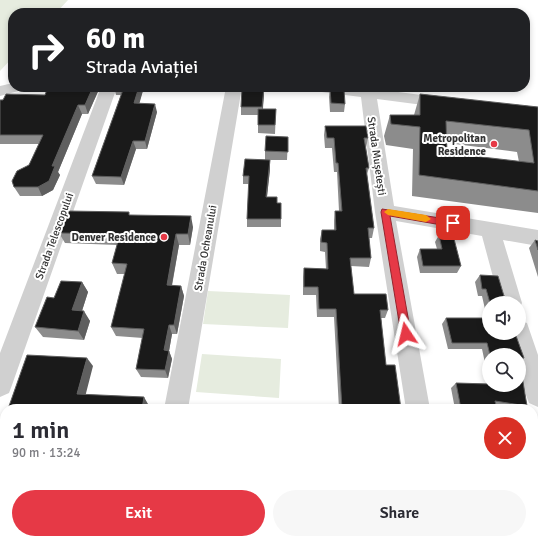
<!DOCTYPE html>
<html lang="en">
<head>
<meta charset="utf-8">
<style>
  :root { --surface:#fff; --page:#f7f7f7; --text:#2b2b33; --muted:#7c7c81; --accent:#e63946 }
  body { margin:0; font-family:Signika,sans-serif; background:var(--page); color:var(--text); height:100vh; display:flex; flex-direction:column; font-size:15px; white-space:nowrap }
  * { box-sizing:border-box; margin:0 }
  p { font-size:13px; color:var(--muted) }
  .icon { flex:none; width:22px; height:22px; fill:none; stroke:currentColor; stroke-width:2; stroke-linecap:round; stroke-linejoin:round }
  .map { position:relative; flex:1; overflow:hidden }
  .drawer { position:absolute; left:0px; top:404px; width:538px; height:140px; display:flex; flex-direction:column; background:var(--surface); border-radius:16px 16px 0 0; box-shadow:0 2px 6px #0003 }
  .drawer>* { flex:none }
  .hud { position:absolute; left:8px; top:8px; width:522px; height:84px; border-radius:16px; box-shadow:0 2px 6px #0003; background:#202124; color:#fff; overflow:hidden }
  .tools { position:absolute; left:482px; top:296px; display:grid; gap:8px }
  .tools a { display:grid; place-items:center; width:44px; height:44px; border-radius:50%; background:var(--surface); box-shadow:0 2px 6px #0003; font-size:20px }
  .pin { position:absolute; display:grid; place-items:center; width:34px; height:34px; color:#fff; margin:-17px; border-radius:8px; box-shadow:0 2px 6px #0006 }
  .me { position:absolute; width:44px; margin:-22px; rotate:350deg; stroke-linejoin:round; filter:drop-shadow(0 0 3px #0008) }
  .turn { display:flex; align-items:center; gap:14px; height:84px; padding:0 12px; font-size:18px }
  .turn .icon { width:52px; height:52px; stroke-width:2.5 }
  .turn b { display:block; font-size:28px; line-height:34px }
  .round { display:grid; place-items:center; flex:none; width:42px; height:42px; border-radius:21px; background:var(--page) }
  .head { display:flex; align-items:center; justify-content:space-between; height:68px; padding:0 12px }
  h1 { font-size:24px; font-weight:600; line-height:30px }
  .button { display:flex; gap:8px; margin-top:auto; padding:8px 12px }
  .button a { flex:1; height:46px; border-radius:24px; background:var(--accent); color:#fff; font-size:16px; font-weight:600; line-height:46px; text-align:center }
  .button a+a { background:var(--page); color:var(--text) }
  .map>svg:first-child { display:block }
</style>
</head>
<body>
<div class="map">
<svg width="538" height="544" viewBox="0 0 538 544">
  <rect width="100%" height="100%" fill="#fff"/>
  <path fill="#e6ecdf" d="M0 0H68L56 13H13V57L0 71Z
    M208 291 290 295 288 328 203 324Z
    M202 354 281 359 279 398 196 392Z"/>
  <g fill="none" stroke-linecap="round" stroke-linejoin="round">
    <path fill="#d0d0d0" fill-rule="evenodd" d="M13 83V87H24L22 90 0 96V86Z
      M101 87H117L12 385 9 393 0 397V353Z
      M226 87H242L188 409H164Z
      M314 87H360L452 99 454 103 452 107 446 108 377 99 394 206 538 230V246L503 240 522 303 519 309V303H500L482 236 396 221 430 409H406L375 212 361 97 322 92 316 90Z
      M519 320 527 323 538 355V407L529 403C523 388 519 372 519 355H515L508 333H519Z
      M0 446H5V472H0Z
      M533 487 538 488V516L533 515Z
      M425 539H453L454 544H426Z"/>
  </g>
  <path fill="#8c8c8c" fill-rule="evenodd" d="M48 87H100L88 114H82L58 172 60 175 53 190 42 196H20L14 187 29 165 39 144H0V100L45 95Z
    M114 87H144L139 103 157 112 147 149H136L124 185 96 184 92 176 121 95H116Z
    M330 88 345 104 344 112H330L329 97Z
    M264 94 263 109H276L275 134 258 133V115H241V107Z
    M420 94 538 107V213L412 196 413 149 386 145 384 136 390 115H414ZM447 143 517 152 519 162 447 153Z
    M325 126 368 138 366 148 369 168 367 174 374 228 372 238H369L371 258 369 267 351 266 354 294 388 310 385 318H381L386 365 401 409H339L334 317H317L316 295H303V277L304 268 326 269 325 252 320 251V239L322 230H334V220L335 211H339L337 172H334L332 148H325L324 135Z
    M288 137 287 160H265V151Z
    M270 160V169L267 197 277 203H281V227H247V219L249 184H243V176Z
    M130 215 193 227 190 245H179L172 286H181L184 296 177 334H172L169 351 172 359 168 378 141 377 136 369 143 338 116 336 111 327 125 274H117L112 263 117 245 65 243 59 233Z
    M439 235 461 266 457 273H420L417 257 420 249H437L435 242Z
    M535 240 538 241V277L529 248Z
    M480 275 510 302 513 303H489V333L524 358 520 362 527 406 522 409H508L497 408V409H455L451 388 456 383 519 385V355H489V363H485L482 349H448L442 324 446 318H487L482 296H478L475 282Z
    M82 282 88 292 82 311 90 321 84 340 43 337 35 327 54 298Z
    M342 539H405V544H342Z
    M462 539H533L538 544H463Z"/>
  <path fill="#5f5f5f" d="M93 87H100L88 114 85 105Z
    M139 87H144L137 112 134 103Z
    M264 87V94L262 116V107Z
    M155 104 157 112 147 149 145 141Z
    M78 105 82 114 58 172 60 175 53 190 42 196 38 187Z
    M133 141 136 149 124 185 121 177Z
    M270 160V169L266 205V197Z
    M191 216 193 227 190 245 188 234Z
    M176 234 179 245 170 295 167 285Z
    M82 282 88 292 79 320 72 310Z
    M181 286 184 296 177 334 174 325Z
    M84 311 90 321 84 340 78 331Z
    M169 325 172 334 169 351 172 359 168 378 165 370 164 350Z
    M87 358 93 366 84 401 77 394Z
    M144 397 148 404 147 409H142Z
    M32 539H46L45 544H31Z"/>
  <path fill="#1a1a1a" stroke="#5f5f5f" fill-rule="evenodd" d="M48 87H93L85 105H78L52 166H55L49 181 38 187H14L12 181 17 171 29 165 43 135H0V100H3L6 94 45 95Z
    M124 87H139L134 103 155 104 145 141H133L121 177 92 176Z
    M242 87H264L262 107H241Z
    M330 88 344 89 345 104 331 103Z
    M420 94 538 107V191L419 175 420 127 391 124 390 115H420ZM446 121 529 130 534 163 447 153Z
    M258 109H276L275 125H258Z
    M325 126H366L368 138H364L369 168H366L374 228H368L371 258H350L354 294H386L388 310H380L386 365H395L401 409H342L336 309H319L318 287H304V268L328 269 327 243 321 242 322 230H336L335 211H342L338 163H336L334 138H327Z
    M266 136 288 137V152L265 151Z
    M245 159 270 160 266 197H277V203H281V219H247L249 176H243Z
    M67 211 129 212V215L191 216 188 234H176L167 285 181 286 174 325H169L164 350 169 351 165 370 136 369 144 329 111 327 127 264 112 263 120 234 59 233Z
    M439 235H453L461 266H423L420 249H442Z
    M535 240 538 241V250Z
    M480 275 498 276 504 296 509 298 510 302H513V303H490L486 289H482Z
    M61 281 82 282 72 310 84 311 78 331 35 327 47 297 54 298Z
    M446 318H489V333H515L524 358H519L527 406 495 401 497 409H461L456 383 489 384V385H519V355H490L487 343H452Z
    M27 355 87 358 77 394 144 397 142 409H8Z
    M0 517H5V539H32L31 544H0Z
    M533 519H538V544H480L479 539H533Z
    M346 539H405V544H347Z"/>
  <path fill="#e63946" stroke="#96252e" d="M382 209 453 220 457 223 453 227 390 216 411 334 406 339 401 334 381 212Z"/>
  <path fill="#f59e0b" d="M388 209 426 215 431 219 426 222 388 215 384 212Z"/>
  <g fill="#e63946" stroke="#fff" stroke-width="1.5">
    <circle cx="494" cy="144" r="4"/>
    <circle cx="164" cy="237" r="4"/>
  </g>
  <g text-anchor="middle" stroke-width="4" stroke-linejoin="round" paint-order="stroke">
    <g font-size="11" font-weight="bold" fill="#333" stroke="#fff" text-anchor="end">
      <text x="486" y="142">Metropolitan<tspan x="486" dy="13">Residence</tspan></text>
      <text x="156" y="241">Denver Residence</text>
    </g>
    <g font-size="11" fill="#333" stroke="#fff">
      <text transform="translate(377 156) rotate(82)" y="4">Strada Mușetești</text>
      <text transform="translate(54 236) rotate(-70)" y="4">Strada Telescopului</text>
      <text transform="translate(205 248) rotate(-80)" y="4">Strada Ocheanului</text>
    </g>
  </g>
</svg>
<div class="tools">
<a><svg class="icon" aria-label="sound" viewBox="0 0 24 24"><path d="M4 9h4l5-4v14l-5-4H4zM17 9q2 3 0 6"/></svg></a>
<a><svg class="icon" aria-label="search" viewBox="0 0 24 24"><circle cx="10" cy="10" r="6"/><path d="M15 15l6 6"/></svg></a>
</div>
<div class="pin" style="left:453px;top:223px;background:#d93025"><svg class="icon" aria-label="arrive" viewBox="0 0 24 24"><path d="M6 21V4h12l-3 4 3 4H6"/></svg></div>
<svg class="me" style="left:406px;top:334px" viewBox="-20 -20 40 40"><path d="M0-17L14 15 0 8-14 15z" fill="#e63946" stroke="#fff" stroke-width="4"/></svg>
<div class="hud">
<div class="turn"><svg class="icon" aria-label="right" viewBox="0 0 24 24"><path d="M7 20v-9h11M14 6l5 5-5 5"/></svg><div><b>60 m</b>Strada Aviației</div></div>
</div>
<section class="drawer">
<div class="head"><div><h1>1 min</h1><p>90 m · 13:24</p></div><a class="round" style="background:#d93025;color:#fff"><svg class="icon" aria-label="close" viewBox="0 0 24 24"><path d="M6 6l12 12M18 6L6 18"/></svg></a></div>
<div class="button"><a>Exit</a><a>Share</a></div>
</section>
</div>
</body>
</html>
